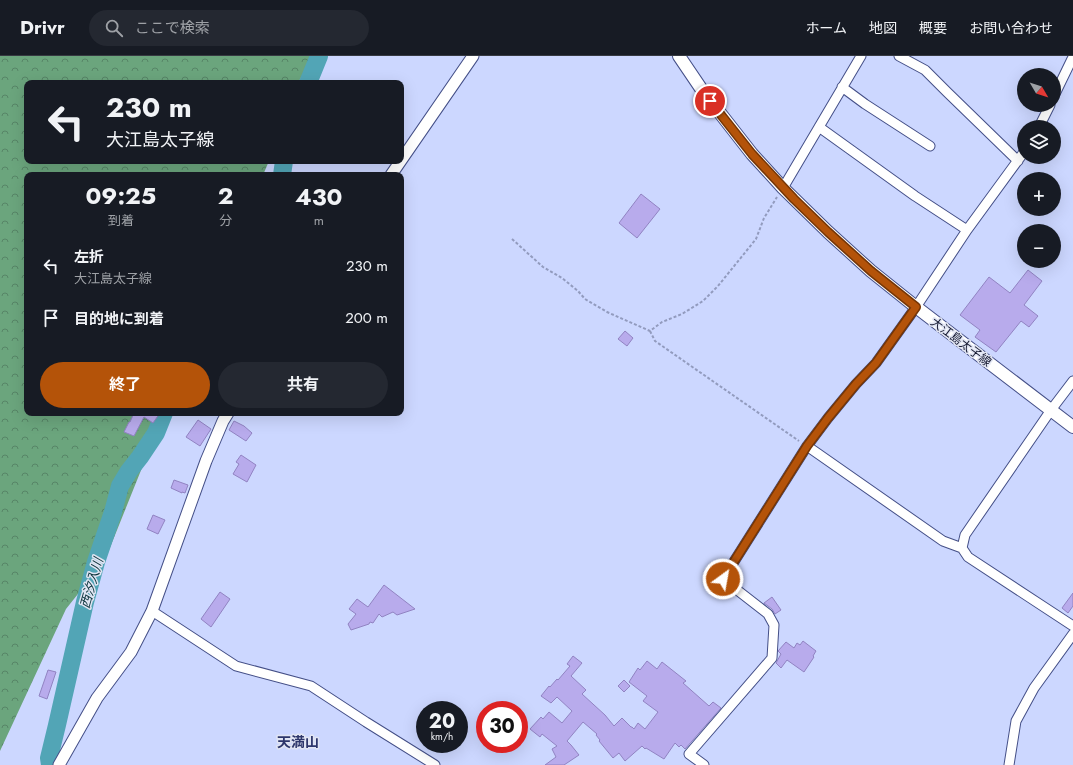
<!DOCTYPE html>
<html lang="ja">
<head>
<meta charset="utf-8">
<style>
  :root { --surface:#171b24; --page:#242831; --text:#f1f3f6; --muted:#9ea1a6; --line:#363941; --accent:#b45309 }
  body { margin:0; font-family:Jost,"Noto Sans JP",sans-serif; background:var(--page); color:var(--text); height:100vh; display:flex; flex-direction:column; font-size:15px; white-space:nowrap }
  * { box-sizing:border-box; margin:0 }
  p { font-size:13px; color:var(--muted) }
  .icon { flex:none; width:22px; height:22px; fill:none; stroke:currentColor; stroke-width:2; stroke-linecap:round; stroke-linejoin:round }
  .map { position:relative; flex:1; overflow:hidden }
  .sheet { position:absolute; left:24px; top:116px; width:380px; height:244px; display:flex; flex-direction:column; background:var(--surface); border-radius:8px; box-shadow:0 4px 16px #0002 }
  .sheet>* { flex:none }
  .top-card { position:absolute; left:24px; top:24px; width:380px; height:84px; border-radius:8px; box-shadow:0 4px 16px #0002; background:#171b24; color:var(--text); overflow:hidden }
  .needle { width:26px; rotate:129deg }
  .fabs { position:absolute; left:1017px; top:12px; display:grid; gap:8px }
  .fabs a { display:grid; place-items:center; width:44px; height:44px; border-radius:50%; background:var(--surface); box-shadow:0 4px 16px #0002; font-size:20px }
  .speed { position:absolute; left:416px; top:645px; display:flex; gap:8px; font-size:20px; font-weight:700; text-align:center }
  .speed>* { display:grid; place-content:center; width:52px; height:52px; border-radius:50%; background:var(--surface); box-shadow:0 4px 16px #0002; line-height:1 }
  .speed small { font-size:10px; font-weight:400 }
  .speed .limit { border:6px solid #d22; background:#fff; color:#111 }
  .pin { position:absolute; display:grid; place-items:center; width:34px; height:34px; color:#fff; margin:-17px; border:2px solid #fff; border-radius:50%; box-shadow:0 1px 4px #0007 }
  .me { position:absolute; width:44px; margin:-22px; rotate:32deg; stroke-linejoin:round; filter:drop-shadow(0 0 3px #0008) }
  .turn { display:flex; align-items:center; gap:14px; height:84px; padding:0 16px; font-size:18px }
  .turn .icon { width:52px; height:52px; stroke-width:2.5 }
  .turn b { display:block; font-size:28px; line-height:34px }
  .eta { display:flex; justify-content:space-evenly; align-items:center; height:68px; text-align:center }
  .eta b { font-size:24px; font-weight:700; line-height:28px }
  .action { display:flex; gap:8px; margin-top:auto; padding:8px 16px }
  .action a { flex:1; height:46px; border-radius:24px; background:var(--accent); color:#fff; font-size:16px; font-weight:700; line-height:46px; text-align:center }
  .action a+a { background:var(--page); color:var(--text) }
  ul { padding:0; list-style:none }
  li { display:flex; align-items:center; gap:12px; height:52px; padding:0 16px }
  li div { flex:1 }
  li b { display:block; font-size:15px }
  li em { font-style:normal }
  header { display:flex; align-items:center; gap:24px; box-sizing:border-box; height:56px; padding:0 20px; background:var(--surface); border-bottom:1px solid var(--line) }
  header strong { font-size:19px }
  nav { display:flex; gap:22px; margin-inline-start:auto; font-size:14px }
  .search { width:280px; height:36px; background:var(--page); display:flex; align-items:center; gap:10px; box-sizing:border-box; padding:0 14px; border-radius:22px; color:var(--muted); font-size:15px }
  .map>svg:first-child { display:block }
</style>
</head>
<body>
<header>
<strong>Drivr</strong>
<div class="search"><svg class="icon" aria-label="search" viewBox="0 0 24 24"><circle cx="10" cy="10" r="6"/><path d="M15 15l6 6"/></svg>ここで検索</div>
<nav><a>ホーム</a><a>地図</a><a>概要</a><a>お問い合わせ</a></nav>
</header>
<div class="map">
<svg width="1073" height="709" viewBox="0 0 1073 709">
  <defs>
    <pattern id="forest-crowns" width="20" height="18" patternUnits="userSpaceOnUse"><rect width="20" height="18" fill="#6ba57d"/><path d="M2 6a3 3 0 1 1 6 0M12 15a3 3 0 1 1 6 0" fill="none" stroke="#578567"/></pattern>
  </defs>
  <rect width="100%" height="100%" fill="#ccd7ff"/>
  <path fill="url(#forest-crowns)" d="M0 0H313L298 27H27V105H269L263 119H27V357H164L105 504 66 553 0 695Z"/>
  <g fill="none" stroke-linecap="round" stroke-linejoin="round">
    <path stroke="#52a5b6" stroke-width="18" d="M308 27 319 0
      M282 119 284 105
      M50 709 49 702 57 669 85 546 96 506 113 456 120 430 129 415 140 401 156 377 164 357"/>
  </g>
  <path fill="#b8abec" stroke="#9183c2" d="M641 138 660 153 637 182 619 167Z
    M1028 214 1042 225 1024 249 1038 260 1029 271 1021 265 996 296 975 281 980 274 960 259 989 221 1010 237Z
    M625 275 633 282 627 290 618 283Z
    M134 357H160L153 367 144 361 134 380 124 376 129 366H130Z
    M198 364 211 373 200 390 186 381Z
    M234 365 244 370 252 377 246 385 229 374Z
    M241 399 256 409 247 426 233 418 239 408 236 406Z
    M174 424 188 429 185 437 182 436V437L171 432Z
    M153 459 165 464 158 478 147 473Z
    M384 529 415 553 397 559 393 556 382 561 379 558 373 567 370 566 369 568 351 574 348 568 356 558 349 553 357 543 368 551Z
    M220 536 230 543 211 571 201 563Z
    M1073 537V550L1068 557 1062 552Z
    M772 541 781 554 775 558 772 553 764 547Z
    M803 585 816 595 813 600 814 601 804 616 787 604 781 612 776 607 781 598 778 595 786 586 794 592 797 587 800 589Z
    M573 600 582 607 571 620 586 634 582 638 605 659 614 670 622 662 631 671H632L634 673 638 667 645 673 658 656 643 645 647 640 629 626 638 612 640 614 647 605 657 613 662 606 686 625 683 627 709 650 713 646 721 652 685 693 681 689 679 691 675 687 664 703 646 692 645 693 642 690 625 705 619 697 613 702 599 685 600 684 596 679 597 678 583 666 567 685 571 689 579 699 564 709H545L556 701 552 693 557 690 542 678 540 681 530 673 541 661 543 663 549 656 562 667 572 655 557 641 551 647 541 640 549 630 550 631 557 623 558 624 570 610 567 608Z
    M48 614 56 616 47 643 39 640Z
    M624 624 630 630 624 636 618 630Z"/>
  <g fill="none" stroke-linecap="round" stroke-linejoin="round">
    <g stroke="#444f87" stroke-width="11">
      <path id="minor" d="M899 0 925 14 947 36 1018 105
        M842 31 865 48 930 90
        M1054 40 1072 3
        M819 71 915 140 967 174
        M1039 71 1050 49
        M783 132 819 71 861 0
        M1073 325 1051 354 965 479 962 492 968 501 1073 570
        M807 390 943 485 962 492
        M152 555 236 610 311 630 366 666 435 709
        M704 709 689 698 772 602 774 569 768 558 723 523 807 390 828 362 856 328 876 307 916 251 967 174 1024 96
        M1009 709 1016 665 1034 632 1073 578"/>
    </g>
    <g stroke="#444f87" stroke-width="13">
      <path id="tertiary" d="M391 119 473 0
        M59 709 97 642 131 596 152 555 206 405 223 365 228 357"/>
    </g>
    <g stroke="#444f87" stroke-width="14">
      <path id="secondary" d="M679 0 702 34 752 98 783 132 828 176 871 215 916 251 1073 371"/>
    </g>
    <path stroke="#929bbe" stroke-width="2" stroke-dasharray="3 2" stroke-linecap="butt" d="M512 183 543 211 562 222 578 235 585 243 607 256 650 275 662 266 682 258 703 245 718 230 756 183 764 162 777 141
      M650 275 655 285 799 385"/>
    <use href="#minor" stroke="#fff" stroke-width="9"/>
    <use href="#tertiary" stroke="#fff" stroke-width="11"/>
    <use href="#secondary" stroke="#fff" stroke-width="12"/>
  </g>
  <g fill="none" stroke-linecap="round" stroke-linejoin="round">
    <g stroke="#753606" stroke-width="10">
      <path id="route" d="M710 45 752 98 794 143 828 176 871 215 916 251 876 307 856 328 828 362 807 390 723 523"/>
    </g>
    <use href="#route" stroke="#b45309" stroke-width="7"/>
  </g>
  <g text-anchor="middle" stroke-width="3" stroke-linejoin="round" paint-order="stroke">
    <g font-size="12" fill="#13172f" stroke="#e1e5f3">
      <text transform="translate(961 286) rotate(37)" y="4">大江島太子線</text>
    </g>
    <g font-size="13" font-style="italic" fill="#0e363e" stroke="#e1e5f3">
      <text transform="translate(91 527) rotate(-74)" y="5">西汐入川</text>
    </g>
    <g font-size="14" font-weight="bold" fill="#2d366b" stroke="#e1e5f3">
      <text x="298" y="691">天満山</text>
    </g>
  </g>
</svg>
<div class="fabs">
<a><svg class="needle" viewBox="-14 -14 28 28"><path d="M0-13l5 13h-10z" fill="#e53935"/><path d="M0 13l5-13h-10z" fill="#9ea1a6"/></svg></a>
<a><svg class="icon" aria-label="layers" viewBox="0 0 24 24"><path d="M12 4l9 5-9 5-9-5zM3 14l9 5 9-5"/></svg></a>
<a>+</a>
<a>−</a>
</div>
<div class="speed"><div>20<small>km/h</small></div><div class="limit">30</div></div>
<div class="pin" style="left:710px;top:45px;background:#d93025"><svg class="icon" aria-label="arrive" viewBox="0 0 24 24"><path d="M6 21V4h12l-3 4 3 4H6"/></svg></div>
<svg class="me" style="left:723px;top:523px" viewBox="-20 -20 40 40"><circle r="17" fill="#b45309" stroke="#fff" stroke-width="3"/><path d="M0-11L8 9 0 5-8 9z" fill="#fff"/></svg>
<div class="top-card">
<div class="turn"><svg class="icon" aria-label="left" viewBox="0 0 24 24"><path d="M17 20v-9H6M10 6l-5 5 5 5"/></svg><div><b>230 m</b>大江島太子線</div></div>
</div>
<section class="sheet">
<div class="eta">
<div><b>09:25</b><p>到着</p></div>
<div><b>2</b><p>分</p></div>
<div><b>430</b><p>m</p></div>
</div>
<ul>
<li><svg class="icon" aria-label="left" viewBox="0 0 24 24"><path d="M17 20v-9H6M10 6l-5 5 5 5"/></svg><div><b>左折</b><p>大江島太子線</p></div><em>230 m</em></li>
<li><svg class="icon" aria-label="arrive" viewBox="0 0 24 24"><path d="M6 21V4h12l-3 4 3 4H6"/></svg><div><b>目的地に到着</b></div><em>200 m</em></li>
</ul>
<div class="action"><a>終了</a><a>共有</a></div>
</section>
</div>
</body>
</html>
